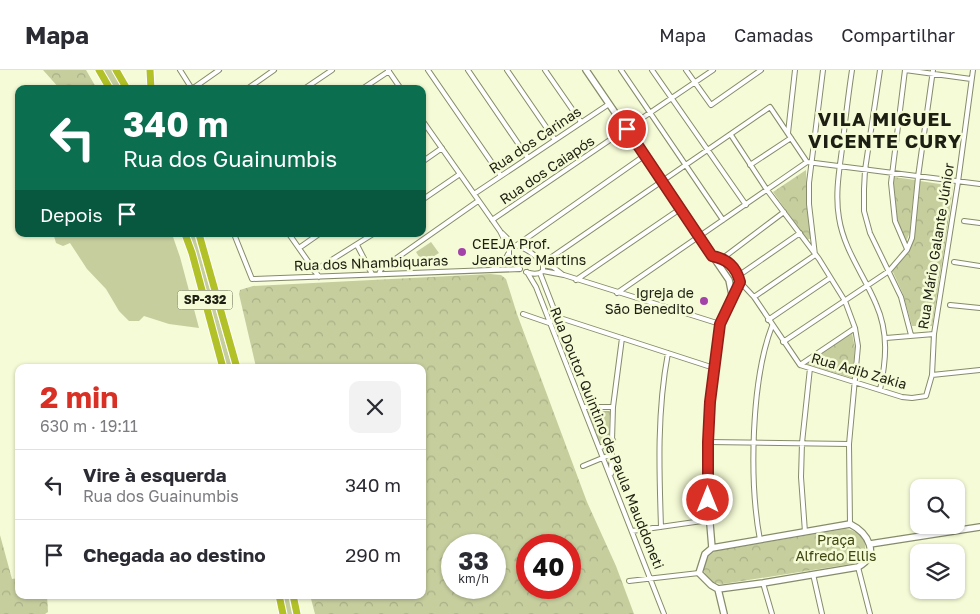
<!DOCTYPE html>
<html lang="pt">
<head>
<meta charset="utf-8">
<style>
  :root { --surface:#fff; --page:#f2f2f3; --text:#2b2b33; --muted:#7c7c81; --line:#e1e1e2; --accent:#d93025 }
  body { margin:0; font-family:"Golos Text",sans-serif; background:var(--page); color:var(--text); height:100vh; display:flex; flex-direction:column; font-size:19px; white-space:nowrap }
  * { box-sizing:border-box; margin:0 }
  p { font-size:16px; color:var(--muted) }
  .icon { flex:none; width:28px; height:28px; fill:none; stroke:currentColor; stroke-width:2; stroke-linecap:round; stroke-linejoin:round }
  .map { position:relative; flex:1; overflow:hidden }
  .panel { position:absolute; left:15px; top:294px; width:411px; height:235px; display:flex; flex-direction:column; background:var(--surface); border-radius:10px; box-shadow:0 1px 4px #0004 }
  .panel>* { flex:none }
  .top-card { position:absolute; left:15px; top:15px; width:411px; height:152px; border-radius:10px; box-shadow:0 1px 4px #0004; background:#0b6e4f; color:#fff; overflow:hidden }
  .tools { position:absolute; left:910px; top:409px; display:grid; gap:10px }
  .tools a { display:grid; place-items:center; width:55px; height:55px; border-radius:10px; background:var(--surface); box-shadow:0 1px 4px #0004; font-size:25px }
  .speed { position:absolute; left:441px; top:464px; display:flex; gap:10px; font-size:25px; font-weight:700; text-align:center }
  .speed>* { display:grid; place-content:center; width:65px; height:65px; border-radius:50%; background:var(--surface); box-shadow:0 1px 4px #0004; line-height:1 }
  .speed small { font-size:12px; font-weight:400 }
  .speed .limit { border:8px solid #d22; background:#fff; color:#111 }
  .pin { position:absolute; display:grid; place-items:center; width:42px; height:42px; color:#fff; margin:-21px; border:2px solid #fff; border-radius:50%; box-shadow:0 1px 5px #0007 }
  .me { position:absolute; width:55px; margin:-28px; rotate:0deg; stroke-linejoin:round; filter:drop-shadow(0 0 4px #0008) }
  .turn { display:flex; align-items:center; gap:18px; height:105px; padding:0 25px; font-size:22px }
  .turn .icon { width:65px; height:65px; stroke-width:2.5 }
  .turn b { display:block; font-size:35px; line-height:42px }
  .then { display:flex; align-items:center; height:48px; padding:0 25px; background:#0003; gap:10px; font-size:19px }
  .round { display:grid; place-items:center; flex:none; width:52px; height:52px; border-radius:10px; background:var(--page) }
  .headline { display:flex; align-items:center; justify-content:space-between; height:85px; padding:0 25px }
  h1 { font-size:30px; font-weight:700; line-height:38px; color:var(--accent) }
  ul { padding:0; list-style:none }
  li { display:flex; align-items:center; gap:15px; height:70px; padding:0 25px; border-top:1px solid var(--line) }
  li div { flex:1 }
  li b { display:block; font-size:19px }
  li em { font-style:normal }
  header { display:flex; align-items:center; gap:30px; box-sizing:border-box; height:70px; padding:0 25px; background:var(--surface); border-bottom:1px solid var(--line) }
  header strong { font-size:24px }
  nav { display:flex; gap:28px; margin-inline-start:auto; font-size:18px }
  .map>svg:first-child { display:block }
</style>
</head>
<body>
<header>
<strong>Mapa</strong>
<nav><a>Mapa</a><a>Camadas</a><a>Compartilhar</a></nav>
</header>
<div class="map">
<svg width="980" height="544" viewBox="0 0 980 544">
  <defs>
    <pattern id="forest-crowns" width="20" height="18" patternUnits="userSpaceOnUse" patternTransform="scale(1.25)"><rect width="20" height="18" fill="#c6ce9e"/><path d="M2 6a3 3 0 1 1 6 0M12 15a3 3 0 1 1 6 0" fill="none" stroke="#aab087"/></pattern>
  </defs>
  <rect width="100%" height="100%" fill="#f5fbd6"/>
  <path fill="#c6ce9e" d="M103 0H112L122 19H114Z
    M56 164H172L180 187 199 258 169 254 144 246 139 251H129L119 241 106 219 87 199 70 173 63 176 56 173 54 166Z
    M188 164H194L232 297H226Z
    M431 172 439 183 423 193 416 182Z
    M282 525H288L292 544H286Z"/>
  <path fill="url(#forest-crowns)" fill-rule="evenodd" d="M43 0H86L97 19H60Z
    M806 100 808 144 812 168 807 170 773 122Z
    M894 107 915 110 910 162 906 172C896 152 890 129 894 107Z
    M920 111 953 116 948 154 932 256H912L903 224 892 200 909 182 913 171Z
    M490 204 501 205 506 209 517 244 587 432 616 496 634 544H315L310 525H422V298L256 297 239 224 240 220 253 216ZM452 475H495V518H452ZM528 475H570V518H528Z
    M852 263 855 278 852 308 806 294Z
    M587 341H610L609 365 600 374Z
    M845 459C864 460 873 480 857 493L723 514C712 514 708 509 703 500L706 488 715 481Z
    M0 465 12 509 19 508V525H47L48 542 45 544H0Z"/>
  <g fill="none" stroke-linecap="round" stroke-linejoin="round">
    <g stroke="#868c6a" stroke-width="6">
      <path id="street" d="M180 0 192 19
        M388 0 401 19
        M428 0 501 106
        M468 0 528 88
        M507 0 555 70
        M545 0 581 52
        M621 0 723 150
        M652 0 746 135
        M686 0 711 35 761 0
        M852 0C848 26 845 53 842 79 839 102 835 125 839 148 844 180 864 205 876 234 889 263 886 291 880 320
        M880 0 865 100 864 119V141L870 163 901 227 911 265
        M905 0 891 113 895 151 907 179
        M905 0 971 9
        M192 19 219 0
        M247 19 274 0
        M304 19 332 0
        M362 19 389 1
        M422 50 500 161 509 179V188L520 199
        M788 63 795 0
        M731 65 767 120 819 189 845 231 855 258 858 276 849 374 850 454
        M422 92 442 78
        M750 95 791 68
        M474 124 609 34
        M422 130 460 104
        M492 150 713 0
        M964 151 980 153
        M502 163 514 175
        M234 164 252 209 520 199
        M289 164 319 207
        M357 175 372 204
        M517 175 644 86
        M299 178 319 164
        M509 179 514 175C525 177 536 186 543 193V201C538 205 532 204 526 202
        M815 185 809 134V113L823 0
        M723 188 784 142
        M954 192 980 196
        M543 193 770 37 807 92
        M543 195 553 197 562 204
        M493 199 504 192 508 184
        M314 201 373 164
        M543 201 564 205 720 254
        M527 202 536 217 664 544
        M540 203 557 247
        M379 204 381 199 478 131
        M738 206 800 163
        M576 210 680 139
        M740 212 754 227 800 295 902 327 912 328 926 326 932 305 934 264 958 112 973 0
        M617 223 807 92 980 114
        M754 227 815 185
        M950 235 980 238
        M523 244 549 253
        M768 250 830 208
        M549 253 557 247 714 298
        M886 268 934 264
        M783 272 889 201 907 180 912 168 918 107 933 0
        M800 295 855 258
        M932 305 980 300
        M583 337H613
        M708 372 849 374
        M599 378 608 374 613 370
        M583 396 612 384
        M611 404 613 337 622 268
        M661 457C659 399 657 341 668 283
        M632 461 709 450
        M805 462 801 407 802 373 810 298
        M760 470C749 411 751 311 772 256
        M858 497 870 544
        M813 504 822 544
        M629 511 699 503
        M763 513 772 544"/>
    </g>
    <g stroke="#868c6a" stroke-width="8">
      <path id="secondary" d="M586 0 729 210 732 225
        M712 185C727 189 736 196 740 212L720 254 710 332 708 372V430L712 478
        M850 454C868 463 881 485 858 497L763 513 718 519 711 515 699 503 705 484 712 478Z
        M870 474 980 457
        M718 519 724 544"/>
    </g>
    <g stroke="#fff" stroke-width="9">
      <path id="highway" d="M99 0 110 19
        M116 0 127 19
        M150 0 151 19
        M185 164 192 183 223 298
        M199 164 237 298
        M279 525 283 544
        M293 525 297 544"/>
    </g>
    <use href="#street" stroke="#fff" stroke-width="4"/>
    <use href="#secondary" stroke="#fff" stroke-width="5.5"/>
    <use href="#highway" stroke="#b2c128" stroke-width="7"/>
  </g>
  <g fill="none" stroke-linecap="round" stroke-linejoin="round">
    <g stroke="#8d1f18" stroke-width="12">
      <path id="route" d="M627 59 712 186C727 189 736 196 740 212L720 254 710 332 708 372V430"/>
    </g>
    <use href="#route" stroke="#d93025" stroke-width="9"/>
  </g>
  <g fill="#a342a9" stroke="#f5fbd6" stroke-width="2">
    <circle cx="462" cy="182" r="5"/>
    <circle cx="704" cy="231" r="5"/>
  </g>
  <g text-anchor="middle" stroke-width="5" stroke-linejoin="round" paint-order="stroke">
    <rect fill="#f5fbd6" stroke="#5e614d" stroke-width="1" x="177.5" y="220.5" width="55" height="19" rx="4"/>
    <g font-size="12" font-weight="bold" fill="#1d1f12">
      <text x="205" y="234">SP-332</text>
    </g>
    <g font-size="14" fill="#1d1f12" stroke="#f5fbd6">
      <text transform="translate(535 70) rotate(-34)" y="5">Rua dos Carinas</text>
      <text transform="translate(547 100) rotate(-34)" y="5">Rua dos Caiapós</text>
      <text transform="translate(936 176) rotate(-81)" y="5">Rua Mário Galante Júnior</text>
      <text transform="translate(371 193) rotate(-2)" y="5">Rua dos Nhambiquaras</text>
      <text transform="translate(859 301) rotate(16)" y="5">Rua Adib Zakia</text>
      <text transform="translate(607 368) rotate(68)" y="5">Rua Doutor Quintino de Paula Mauddoneti</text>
    </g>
    <g font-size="14" fill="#1d1f12" stroke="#f5fbd6" text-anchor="start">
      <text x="472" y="179">CEEJA Prof.<tspan x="472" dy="16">Jeanette Martins</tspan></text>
      <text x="694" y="228" text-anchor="end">Igreja de<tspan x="694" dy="16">São Benedito</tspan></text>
    </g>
    <g font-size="14" fill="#404612" stroke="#f5fbd6">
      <text x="836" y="475">Praça<tspan x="836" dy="16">Alfredo Ellis</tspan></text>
    </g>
    <g font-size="19" font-weight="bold" letter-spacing="1" fill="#1d1f12" stroke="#f5fbd6">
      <text x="885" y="56">VILA MIGUEL<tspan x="885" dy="22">VICENTE CURY</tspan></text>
    </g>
  </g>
</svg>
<div class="tools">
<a><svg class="icon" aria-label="search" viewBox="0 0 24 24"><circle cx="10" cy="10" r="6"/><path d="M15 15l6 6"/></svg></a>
<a><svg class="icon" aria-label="layers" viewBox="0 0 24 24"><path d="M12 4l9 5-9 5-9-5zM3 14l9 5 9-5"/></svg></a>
</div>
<div class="speed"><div>33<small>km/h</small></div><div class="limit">40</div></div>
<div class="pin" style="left:627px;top:59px;background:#d93025"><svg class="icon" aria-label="arrive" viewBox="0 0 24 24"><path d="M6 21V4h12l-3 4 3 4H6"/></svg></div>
<svg class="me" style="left:708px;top:430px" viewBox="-20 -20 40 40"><circle r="17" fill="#d93025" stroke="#fff" stroke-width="3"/><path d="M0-11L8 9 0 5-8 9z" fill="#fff"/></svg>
<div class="top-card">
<div class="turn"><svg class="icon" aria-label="left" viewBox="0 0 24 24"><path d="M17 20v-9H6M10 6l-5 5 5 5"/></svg><div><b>340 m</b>Rua dos Guainumbis</div></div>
<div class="then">Depois<svg class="icon" aria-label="arrive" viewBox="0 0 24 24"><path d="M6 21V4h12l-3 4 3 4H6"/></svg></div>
</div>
<section class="panel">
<div class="headline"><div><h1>2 min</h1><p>630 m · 19:11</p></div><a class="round"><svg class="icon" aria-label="close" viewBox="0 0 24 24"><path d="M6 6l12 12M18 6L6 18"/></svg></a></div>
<ul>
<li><svg class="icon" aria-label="left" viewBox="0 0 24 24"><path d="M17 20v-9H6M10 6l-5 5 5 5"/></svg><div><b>Vire à esquerda</b><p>Rua dos Guainumbis</p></div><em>340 m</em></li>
<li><svg class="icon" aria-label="arrive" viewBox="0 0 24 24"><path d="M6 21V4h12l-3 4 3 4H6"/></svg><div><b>Chegada ao destino</b></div><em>290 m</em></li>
</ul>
</section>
</div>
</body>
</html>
